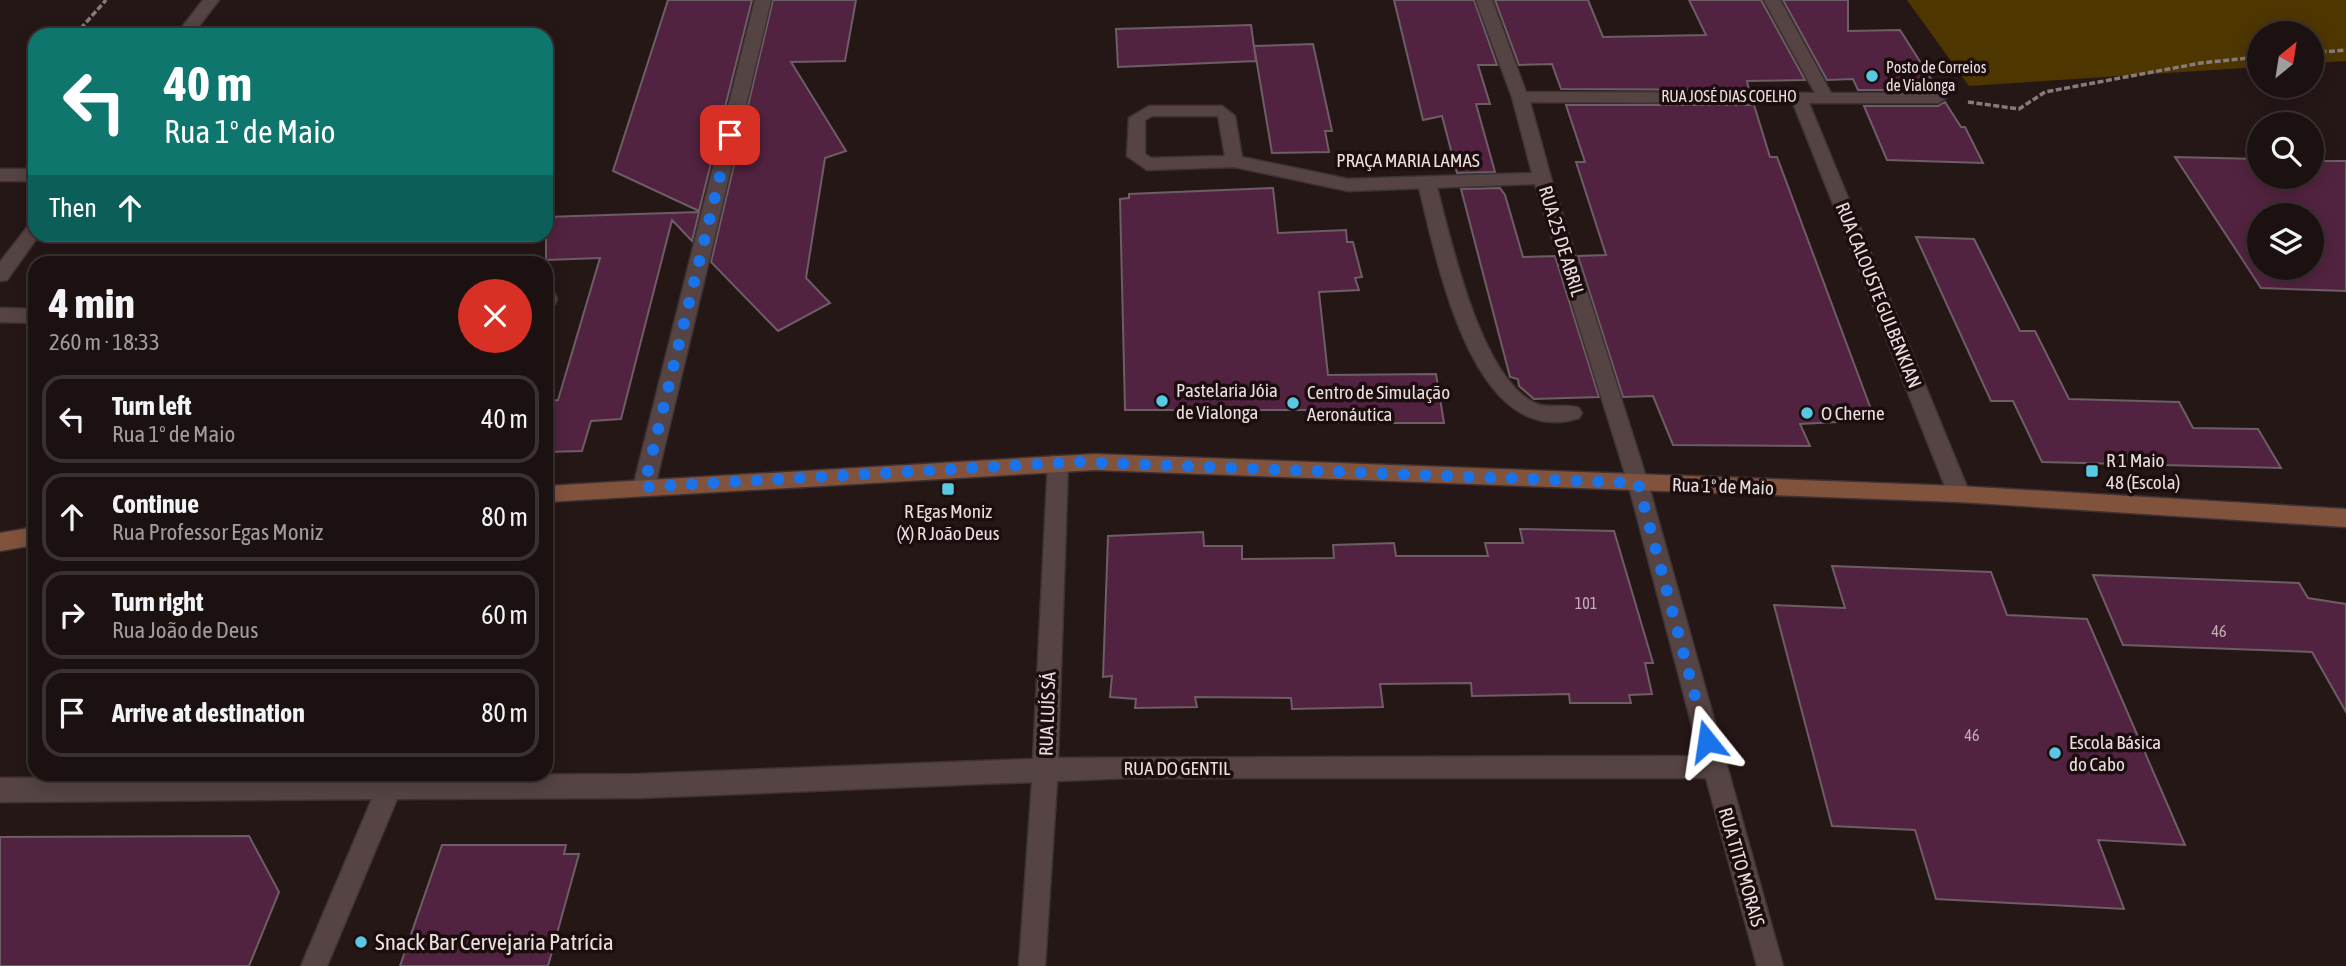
<!DOCTYPE html>
<html lang="en">
<head>
<meta charset="utf-8">
<style>
  :root { --surface:#1c1111; --page:#251a1a; --text:#f1f3f6; --muted:#a09d9f; --line:#3a3131 }
  body { margin:0; font-family:"Asap Condensed",sans-serif; background:var(--page); color:var(--text); height:100vh; display:flex; flex-direction:column; font-size:26px; white-space:nowrap }
  * { box-sizing:border-box; margin:0 }
  p { font-size:23px; color:var(--muted) }
  .icon { flex:none; width:38px; height:38px; fill:none; stroke:currentColor; stroke-width:2; stroke-linecap:round; stroke-linejoin:round }
  .map { position:relative; flex:1; overflow:hidden }
  .panel { position:absolute; left:28px; top:256px; width:525px; height:525px; display:flex; flex-direction:column; background:var(--surface); border-radius:21px; box-shadow:0 4px 18px #0003,0 0 0 2px var(--line) }
  .panel>* { flex:none }
  .banner { position:absolute; left:28px; top:28px; width:525px; height:214px; border-radius:21px; box-shadow:0 4px 18px #0003,0 0 0 2px var(--line); background:#0f766e; color:#fff; overflow:hidden }
  .needle { width:46px; rotate:30deg }
  .buttons { position:absolute; left:2247px; top:21px; display:grid; gap:14px }
  .buttons a { display:grid; place-items:center; width:77px; height:77px; border-radius:50%; background:var(--surface); box-shadow:0 4px 18px #0003,0 0 0 2px var(--line); font-size:35px }
  .pin { position:absolute; display:grid; place-items:center; width:60px; height:60px; color:#fff; margin:-30px; border-radius:14px; box-shadow:0 4px 10px #0006 }
  .me { position:absolute; width:77px; margin:-38px; rotate:345deg; stroke-linejoin:round; filter:drop-shadow(0 0 5px #0008) }
  .turn { display:flex; align-items:center; gap:24px; height:147px; padding:0 21px; font-size:32px }
  .turn .icon { width:91px; height:91px; stroke-width:2.5 }
  .turn b { display:block; font-size:49px; line-height:60px }
  .then { display:flex; align-items:center; height:66px; padding:0 21px; background:#0003; gap:14px; font-size:26px }
  .round { display:grid; place-items:center; flex:none; width:74px; height:74px; border-radius:37px; background:var(--page) }
  .summary { display:flex; align-items:center; justify-content:space-between; height:119px; padding:0 21px }
  h1 { font-size:42px; font-weight:700; line-height:52px }
  ul { padding:0; list-style:none }
  li { display:flex; align-items:center; gap:21px; height:88px; margin:0 14px 10px; padding:0 7px; border:4px solid var(--line); border-radius:21px }
  li div { flex:1 }
  li b { display:block; font-size:26px }
  li em { font-style:normal }
  .map>svg:first-child { display:block }
</style>
</head>
<body>
<div class="map">
<svg width="2346" height="966" viewBox="0 0 2346 966">
  <rect width="100%" height="100%" fill="#261717"/>
  <path fill="#4e3600" d="M1907 0H2346V61L2312 63V33H2259V67L1969 86Z"/>
  <path fill="#522340" stroke="#6d5d65" stroke-width="2" fill-rule="evenodd" d="M668 0H752L699 211 613 171Z
    M773 0H856L845 61 791 62 846 151 825 158 806 278 830 303 778 331 711 262Z
    M1394 0H1474L1497 65H1478L1490 104H1476L1495 172 1457 173 1442 116 1423 120Z
    M1495 0H1588L1603 37 1706 35 1689 0H1761L1805 80 1747 81 1749 90 1561 89 1552 64 1519 65Z
    M1783 0H1848V31L1900 30 1938 90H1858L1853 79 1827 80Z
    M1251 25 1256 61 1118 67 1116 29Z
    M1313 44 1332 131H1325L1329 152 1272 153 1254 46Z
    M1945 102 1961 127H1965L1983 163 1887 160 1864 106H1938Z
    M1566 105H1754L1770 157H1777L1875 420 1800 424 1810 446 1673 445 1653 396 1623 397 1578 256 1606 255 1576 162H1585Z
    M2175 157 2259 159V177H2312V161H2346V291L2261 288ZM2259 215H2312V268H2259Z
    M1273 188 1278 233 1346 230 1347 242H1353L1362 277 1355 278 1359 290 1319 292 1328 375 1436 374 1444 423H1339L1337 410H1125L1120 199 1129 198V194Z
    M1500 188 1505 195 1523 257 1555 256 1599 397 1534 399 1519 386 1518 379 1510 377 1461 189Z
    M699 212 692 241 672 220 621 419 591 421 582 451 546 452V401L558 400 600 258 546 260V217Z
    M1916 237 1974 239 2020 331H2035L2069 399 2179 402 2193 428 2258 429 2281 468 2042 462 2013 401H1991Z
    M1520 529 1614 531 1653 663H1645L1652 694 1629 695 1631 703H1570L1569 694 1472 696 1471 683 1380 684 1383 707 1292 709 1291 698 1195 697 1197 707 1135 708 1136 699 1110 697 1112 676 1103 677 1108 536 1203 532 1204 546H1242V559L1334 558 1333 545 1394 543 1396 556H1488L1485 543H1523Z
    M1832 566 1991 572 2007 615 2087 619 2185 845 2098 840 2124 909 1936 899 1915 830 1832 826 1774 605 1845 608Z
    M2093 575 2299 583 2308 598 2346 604V712L2312 652 2123 645Z
    M249 836 279 892 249 966H0V837Z
    M442 845H566L564 854H579L548 966H400Z"/>
  <g fill="none" stroke-linecap="round" stroke-linejoin="round">
    <g stroke="#3e3334" stroke-width="3">
      <path id="lane" d="M1427 178 1436 184C1451 239 1480 380 1537 404 1550 409 1566 403 1579 408L1582 413 1579 418C1471 453 1436 254 1418 184Z"/>
    </g>
    <g stroke="#3e3334" stroke-width="3">
      <path id="street" d="M203 0H219L192 35H176Z
        M755 0H771L655 487 651 493 644 495 637 493 633 487Z
        M1476 0H1492L1526 92 1815 93 1764 0H1780L1831 93H1938L1946 98 1938 103H1809L1970 494 1966 500 1959 502 1952 500 1948 494 1793 103 1530 102 1551 178 1648 483 1783 966H1757L1706 778H1129L1057 781 1045 966H1019L1032 782 639 798 397 799 327 966H301L372 799 0 802V778L639 774 1033 759 1048 462 1051 456H1065L1068 462 1058 758 1700 756 1628 483 1535 184 1348 191 1234 167 1147 170 1127 156 1129 118 1149 106H1222L1235 116 1242 157 1348 179 1532 173 1512 97ZM1152 116H1218L1225 156 1151 158 1145 154V120Z
        M0 169H35V181H0Z
        M35 223V234H40L7 280 0 281V262L29 225Z
        M546 292 555 294 557 299 555 304 546 306Z
        M0 308 35 309V323L0 322Z"/>
    </g>
    <g stroke="#3e3334" stroke-width="3">
      <path id="secondary" d="M1095 454 1959 486 2346 509V527L1959 502 1095 470 546 502V486Z
        M35 527V545L0 551V533Z"/>
    </g>
    <path stroke="#877a7a" stroke-width="3.5" stroke-dasharray="6 2.5" stroke-linecap="butt" d="M75 35 106 0
      M2312 53 2346 50
      M1968 102 2019 109 2045 92 2201 63 2259 57"/>
    <use href="#lane" fill="#564444" fill-rule="evenodd"/>
    <use href="#street" fill="#564444" fill-rule="evenodd"/>
    <use href="#secondary" fill="#82533c" fill-rule="evenodd"/>
  </g>
  <g fill="none" stroke-linecap="round" stroke-linejoin="round">
    <path stroke="#1a73e8" stroke-width="12" stroke-dasharray="0 21.6" d="M730 135 644 487 1077 462 1638 483 1707 741"/>
  </g>
  <g fill="#58c9e3" stroke="#1c0e0e" stroke-width="2.5">
    <circle cx="1872" cy="76" r="7"/>
    <circle cx="1162" cy="401" r="7"/>
    <circle cx="1293" cy="403" r="7"/>
    <circle cx="1807" cy="413" r="7"/>
    <rect x="2085" y="464" width="14" height="14" rx="3.5"/>
    <rect x="941" y="482" width="14" height="14" rx="3.5"/>
    <circle cx="2055" cy="753" r="7"/>
    <circle cx="361" cy="942" r="7"/>
  </g>
  <g text-anchor="middle" stroke-width="7" stroke-linejoin="round" paint-order="stroke">
    <g font-size="16" fill="#eadedf" stroke="#1c0e0e" text-anchor="start">
      <text x="1886" y="73">Posto de Correios<tspan x="1886" dy="18">de Vialonga</tspan></text>
    </g>
    <g font-size="16" fill="#eadedf" stroke="#1c0e0e">
      <text x="1729" y="102">RUA JOSÉ DIAS COELHO</text>
    </g>
    <g font-size="16" fill="#c4afb7">
      <text x="1586" y="609">101</text>
      <text x="2219" y="637">46</text>
      <text x="1972" y="741">46</text>
    </g>
    <g font-size="19" fill="#eadedf" stroke="#1c0e0e">
      <text x="1408" y="167">PRAÇA MARIA LAMAS</text>
      <text transform="translate(1562 241) rotate(73)" y="7">RUA 25 DE ABRIL</text>
      <text transform="translate(1879 295) rotate(68)" y="7">RUA CALOUSTE GULBENKIAN</text>
      <text transform="translate(1723 486) rotate(2)" y="7">Rua 1º de Maio</text>
      <text transform="translate(1047 714) rotate(-88)" y="7">RUA LUÍS SÁ</text>
      <text x="1177" y="775">RUA DO GENTIL</text>
      <text transform="translate(1742 867) rotate(74)" y="7">RUA TITO MORAIS</text>
    </g>
    <g font-size="19" fill="#eadedf" stroke="#1c0e0e" text-anchor="start">
      <text x="1176" y="397">Pastelaria Jóia<tspan x="1176" dy="22">de Vialonga</tspan></text>
      <text x="1307" y="399">Centro de Simulação<tspan x="1307" dy="22">Aeronáutica</tspan></text>
      <text x="1821" y="420">O Cherne</text>
      <text x="2106" y="467">R 1 Maio<tspan x="2106" dy="22">48 (Escola)</tspan></text>
      <text x="948" y="518" text-anchor="middle">R Egas Moniz<tspan x="948" dy="22">(X) R João Deus</tspan></text>
      <text x="2069" y="749">Escola Básica<tspan x="2069" dy="22">do Cabo</tspan></text>
    </g>
    <g font-size="23" fill="#eadedf" stroke="#1c0e0e" text-anchor="start">
      <text x="375" y="950">Snack Bar Cervejaria Patrícia</text>
    </g>
  </g>
</svg>
<div class="buttons">
<a><svg class="needle" viewBox="-14 -14 28 28"><path d="M0-13l5 13h-10z" fill="#e53935"/><path d="M0 13l5-13h-10z" fill="#a09d9f"/></svg></a>
<a><svg class="icon" aria-label="search" viewBox="0 0 24 24"><circle cx="10" cy="10" r="6"/><path d="M15 15l6 6"/></svg></a>
<a><svg class="icon" aria-label="layers" viewBox="0 0 24 24"><path d="M12 4l9 5-9 5-9-5zM3 14l9 5 9-5"/></svg></a>
</div>
<div class="pin" style="left:730px;top:135px;background:#d93025"><svg class="icon" aria-label="arrive" viewBox="0 0 24 24"><path d="M6 21V4h12l-3 4 3 4H6"/></svg></div>
<svg class="me" style="left:1707px;top:741px" viewBox="-20 -20 40 40"><path d="M0-17L14 15 0 8-14 15z" fill="#1a73e8" stroke="#fff" stroke-width="4"/></svg>
<div class="banner">
<div class="turn"><svg class="icon" aria-label="left" viewBox="0 0 24 24"><path d="M17 20v-9H6M10 6l-5 5 5 5"/></svg><div><b>40 m</b>Rua 1º de Maio</div></div>
<div class="then">Then<svg class="icon" aria-label="ahead" viewBox="0 0 24 24"><path d="M12 20V5M6 11l6-6 6 6"/></svg></div>
</div>
<section class="panel">
<div class="summary"><div><h1>4 min</h1><p>260 m · 18:33</p></div><a class="round" style="background:#d93025;color:#fff"><svg class="icon" aria-label="close" viewBox="0 0 24 24"><path d="M6 6l12 12M18 6L6 18"/></svg></a></div>
<ul>
<li><svg class="icon" aria-label="left" viewBox="0 0 24 24"><path d="M17 20v-9H6M10 6l-5 5 5 5"/></svg><div><b>Turn left</b><p>Rua 1º de Maio</p></div><em>40 m</em></li>
<li><svg class="icon" aria-label="ahead" viewBox="0 0 24 24"><path d="M12 20V5M6 11l6-6 6 6"/></svg><div><b>Continue</b><p>Rua Professor Egas Moniz</p></div><em>80 m</em></li>
<li><svg class="icon" aria-label="right" viewBox="0 0 24 24"><path d="M7 20v-9h11M14 6l5 5-5 5"/></svg><div><b>Turn right</b><p>Rua João de Deus</p></div><em>60 m</em></li>
<li><svg class="icon" aria-label="arrive" viewBox="0 0 24 24"><path d="M6 21V4h12l-3 4 3 4H6"/></svg><div><b>Arrive at destination</b></div><em>80 m</em></li>
</ul>
</section>
</div>
</body>
</html>
